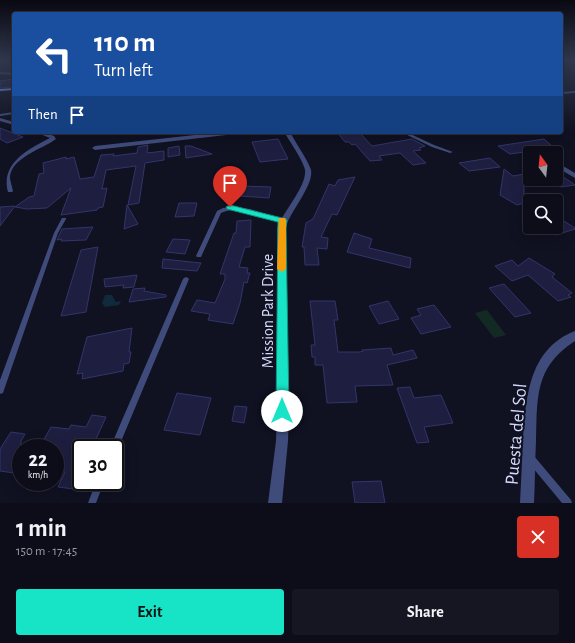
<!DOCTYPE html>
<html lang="en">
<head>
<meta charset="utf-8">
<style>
  :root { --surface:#0c0d19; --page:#151622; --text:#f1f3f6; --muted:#9a9ca2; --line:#2c2d38; --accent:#17e4c7 }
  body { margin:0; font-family:"Alegreya Sans",sans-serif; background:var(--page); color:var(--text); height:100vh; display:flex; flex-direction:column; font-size:15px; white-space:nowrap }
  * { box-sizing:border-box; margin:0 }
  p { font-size:13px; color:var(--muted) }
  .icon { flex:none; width:22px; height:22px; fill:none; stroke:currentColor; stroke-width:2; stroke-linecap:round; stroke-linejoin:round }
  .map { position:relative; height:503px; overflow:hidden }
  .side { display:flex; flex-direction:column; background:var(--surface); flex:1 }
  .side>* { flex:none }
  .hud { position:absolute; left:12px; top:12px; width:551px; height:122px; border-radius:4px; box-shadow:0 4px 16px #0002,0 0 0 1px var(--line); background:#1a4fa0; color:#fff; overflow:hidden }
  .needle { width:26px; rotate:345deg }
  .fabs { position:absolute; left:523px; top:146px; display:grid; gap:8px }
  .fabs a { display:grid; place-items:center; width:40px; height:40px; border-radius:4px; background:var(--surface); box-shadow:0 4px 16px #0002,0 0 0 1px var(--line); font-size:20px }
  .speed { position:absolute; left:12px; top:439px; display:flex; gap:8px; font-size:20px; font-weight:700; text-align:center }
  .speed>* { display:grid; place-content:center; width:52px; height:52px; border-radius:50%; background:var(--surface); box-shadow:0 4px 16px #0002,0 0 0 1px var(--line); line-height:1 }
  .speed small { font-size:10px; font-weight:400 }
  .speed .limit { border:2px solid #111; border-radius:6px; background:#fff; color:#111 }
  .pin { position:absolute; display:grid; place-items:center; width:34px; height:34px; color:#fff; margin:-41px -17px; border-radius:50% 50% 50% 0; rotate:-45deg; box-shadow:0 0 4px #0007 }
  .pin .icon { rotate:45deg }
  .me { position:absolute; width:44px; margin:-22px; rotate:0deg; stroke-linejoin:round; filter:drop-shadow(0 0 3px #0008) }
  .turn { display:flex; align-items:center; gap:14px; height:84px; padding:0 16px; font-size:18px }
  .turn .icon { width:52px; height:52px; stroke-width:2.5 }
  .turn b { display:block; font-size:28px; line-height:34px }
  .then { display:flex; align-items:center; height:38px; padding:0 16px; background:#0003; gap:8px; font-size:15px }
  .round { display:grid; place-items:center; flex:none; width:42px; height:42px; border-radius:4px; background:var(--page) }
  .summary { display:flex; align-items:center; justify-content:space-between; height:68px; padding:0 16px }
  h1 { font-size:24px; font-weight:700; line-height:30px }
  .cta { display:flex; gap:8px; margin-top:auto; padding:8px 16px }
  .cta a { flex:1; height:46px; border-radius:4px; background:var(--accent); color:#111; font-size:16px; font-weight:700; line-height:46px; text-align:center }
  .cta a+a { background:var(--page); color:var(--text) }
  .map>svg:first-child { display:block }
</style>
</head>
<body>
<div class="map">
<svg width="575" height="503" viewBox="0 0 575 503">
  <rect width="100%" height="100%" fill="#101121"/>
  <path fill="#132a24" d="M487 310 506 335 494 338 475 313Z"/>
  <path fill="#0e2a3b" d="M105 295H112L116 302 121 301 119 305 105 307 102 303Z"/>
  <path fill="#1e1f40" stroke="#32356a" d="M14 79V87L0 88V81Z
    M0 128 23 137 7 143 0 139Z
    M337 132H359L372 146 412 139 425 146 419 148 421 150 413 151 426 163 413 165 400 153 379 156 382 160 370 161 355 144 352 145 349 142H345Z
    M278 139 288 159 260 162 252 142Z
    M544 139 554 148 510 154 498 146Z
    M148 145 147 153 164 151V160L145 163 139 203 128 205 136 166 106 170 102 189 107 188 103 207 98 208 97 210 61 215 71 188 47 208 27 209 15 207 29 197 34 196 39 174 44 173 43 163 66 157V159L74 157 80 179 94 177 101 155 114 154 113 156 137 153 138 147Z
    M179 146 180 155 168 157V148Z
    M185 146H191L212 154 186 158Z
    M490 158 500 167 469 171 459 163Z
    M504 169 513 176 524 174V203L517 205 500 195Z
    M562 176 575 185 561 187 549 179H556V177Z
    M355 177 337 215 332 214 321 237 328 238 327 249 317 248 319 265H305L304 247H302L306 223 313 219 329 184 335 186 338 180Z
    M243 186 271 187 269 198 240 196Z
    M179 203H197L194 216 175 217Z
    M127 205 138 224 124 229Z
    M15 206 0 226V207Z
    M556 216 575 228V229L556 235Z
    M251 220 250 247H245L239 267 248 268 247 273H250L247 283 244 282 240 303 233 324 208 320 210 314 191 311 197 300 215 303 225 279V274H220L234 233H236L237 221Z
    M93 227 86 240 61 241 62 239 57 240 62 229Z
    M354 233 372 239 369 248 411 258 410 268 347 252Z
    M173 239 190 240 185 254 166 252Z
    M98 247 86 312 61 316 81 250Z
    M529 258 555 274 552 277 572 293 568 295 571 297 558 301 528 275 512 281 495 266 512 260 518 266Z
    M163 259 201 263 197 271 162 268Z
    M137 275 134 287 123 288 124 285 105 287 104 279Z
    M504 284 531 313 515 317 489 288Z
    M145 288 144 291 166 295V297L129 302 133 289Z
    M310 301H335L338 320H334L338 352H360L363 351 362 350 391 348 393 355 413 350 417 358 387 365 393 385 355 386 357 402 327 403 323 365H315V357H312L311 345H315Z
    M388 301 399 319 379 324 369 306Z
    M434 305 451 327 421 334 411 318 421 315 417 309Z
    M132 328 129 352H131L129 363 124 364 123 371 82 379 83 373 77 374 87 337Z
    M410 387 414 398 441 395 453 423 424 427 429 442 417 443 397 388Z
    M177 393 211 398 200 435 164 430Z
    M235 406 247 407 244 423 232 421Z
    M92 415 106 417 92 448H81V490L58 487 65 472 55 471V448H39L51 427 69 429 71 425 86 427Z
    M11 432 25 434 21 441V474L0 471V449Z
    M381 481 385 503H355L352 482Z"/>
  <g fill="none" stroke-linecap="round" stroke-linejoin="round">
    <path fill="#3f4c7b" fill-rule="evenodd" d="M401 132H406L434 145 453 152 450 153 432 147Z
      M232 207 250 209 285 220V221L283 222C265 217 238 204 221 213L201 257H197L196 256 217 211 223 208Z
      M62 218H66V219L58 233 4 390 3 393 0 394V380L54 233Z
      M186 277 188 278 189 279 117 451 115 452V448H110L183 279 184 278Z
      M531 455 534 456 571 500 572 503H562L528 462 527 459 528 456Z
      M96 482H104L96 503H88Z"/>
    <path fill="#3f4c7b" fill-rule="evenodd" d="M0 72 14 73V75L0 74Z
      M575 91V93L561 94V92Z
      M14 112V114L0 116V114Z
      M0 118 14 122V125L0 121Z
      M35 132H43L54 136 56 139C43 149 9 158 10 179 11 183 12 187 13 191L12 192H8C0 163 29 149 50 138Z
      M222 132H238L235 134 95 150 92 148 95 146Z
      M284 132H290C294 140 309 162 311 170 314 185 290 212 285 228L289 411 288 441 282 503H268L276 441 277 411V228C283 212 307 186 305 170 304 162 289 140 284 132Z
      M556 162 575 173V178L556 167Z
      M575 331V341C563 349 554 357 547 369 535 390 537 418 536 441 535 462 535 482 534 503H520C521 482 522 462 523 441 526 399 528 349 575 331Z"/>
    <path fill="#7590f1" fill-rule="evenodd" d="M575 60V62L572 60Z
      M14 88V90L0 91V89Z"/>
  </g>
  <linearGradient id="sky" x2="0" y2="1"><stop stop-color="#090912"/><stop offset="0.46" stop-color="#31384e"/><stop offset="1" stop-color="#31384e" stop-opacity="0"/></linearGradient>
  <rect width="575" height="131" fill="url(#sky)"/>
  <path fill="#17e4c7" stroke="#0f9481" d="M230 205 286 219 287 221 286 228 289 411 287 416 282 418 278 416 276 411 278 222 227 209 226 207Z"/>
  <path fill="#f59e0b" d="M279 218H285L286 220V269L282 272 277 269Z"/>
  <g text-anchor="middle" stroke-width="4" stroke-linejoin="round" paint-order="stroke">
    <g font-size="16" fill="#d4d9fb" stroke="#101121">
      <text transform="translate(267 311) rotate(-90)" y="6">Mission Park Drive</text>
    </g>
    <g font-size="19" fill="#d4d9fb" stroke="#101121">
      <text transform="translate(515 434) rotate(-85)" y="7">Puesta del Sol</text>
    </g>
  </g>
</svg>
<div class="fabs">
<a><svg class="needle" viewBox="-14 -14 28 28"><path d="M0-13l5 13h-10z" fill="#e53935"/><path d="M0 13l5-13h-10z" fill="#9a9ca2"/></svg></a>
<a><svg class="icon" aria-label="search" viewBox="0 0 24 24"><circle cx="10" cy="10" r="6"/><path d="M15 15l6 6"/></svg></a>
</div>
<div class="speed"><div>22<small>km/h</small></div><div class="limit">30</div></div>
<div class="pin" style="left:230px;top:207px;background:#d93025"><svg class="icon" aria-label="arrive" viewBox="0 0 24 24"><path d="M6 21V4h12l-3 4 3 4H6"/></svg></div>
<svg class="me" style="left:282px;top:411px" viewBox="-20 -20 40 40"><circle r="19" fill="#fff"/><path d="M0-13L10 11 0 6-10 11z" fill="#17e4c7"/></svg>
<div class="hud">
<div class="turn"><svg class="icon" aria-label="left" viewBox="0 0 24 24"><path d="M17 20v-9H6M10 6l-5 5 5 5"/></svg><div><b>110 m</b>Turn left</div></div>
<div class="then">Then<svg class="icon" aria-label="arrive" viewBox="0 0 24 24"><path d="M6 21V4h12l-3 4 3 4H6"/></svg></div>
</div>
</div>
<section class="side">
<div class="summary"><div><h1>1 min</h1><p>150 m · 17:45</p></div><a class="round" style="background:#d93025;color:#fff"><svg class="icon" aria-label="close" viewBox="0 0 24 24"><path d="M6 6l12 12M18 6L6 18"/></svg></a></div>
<div class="cta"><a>Exit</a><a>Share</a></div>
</section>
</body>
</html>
